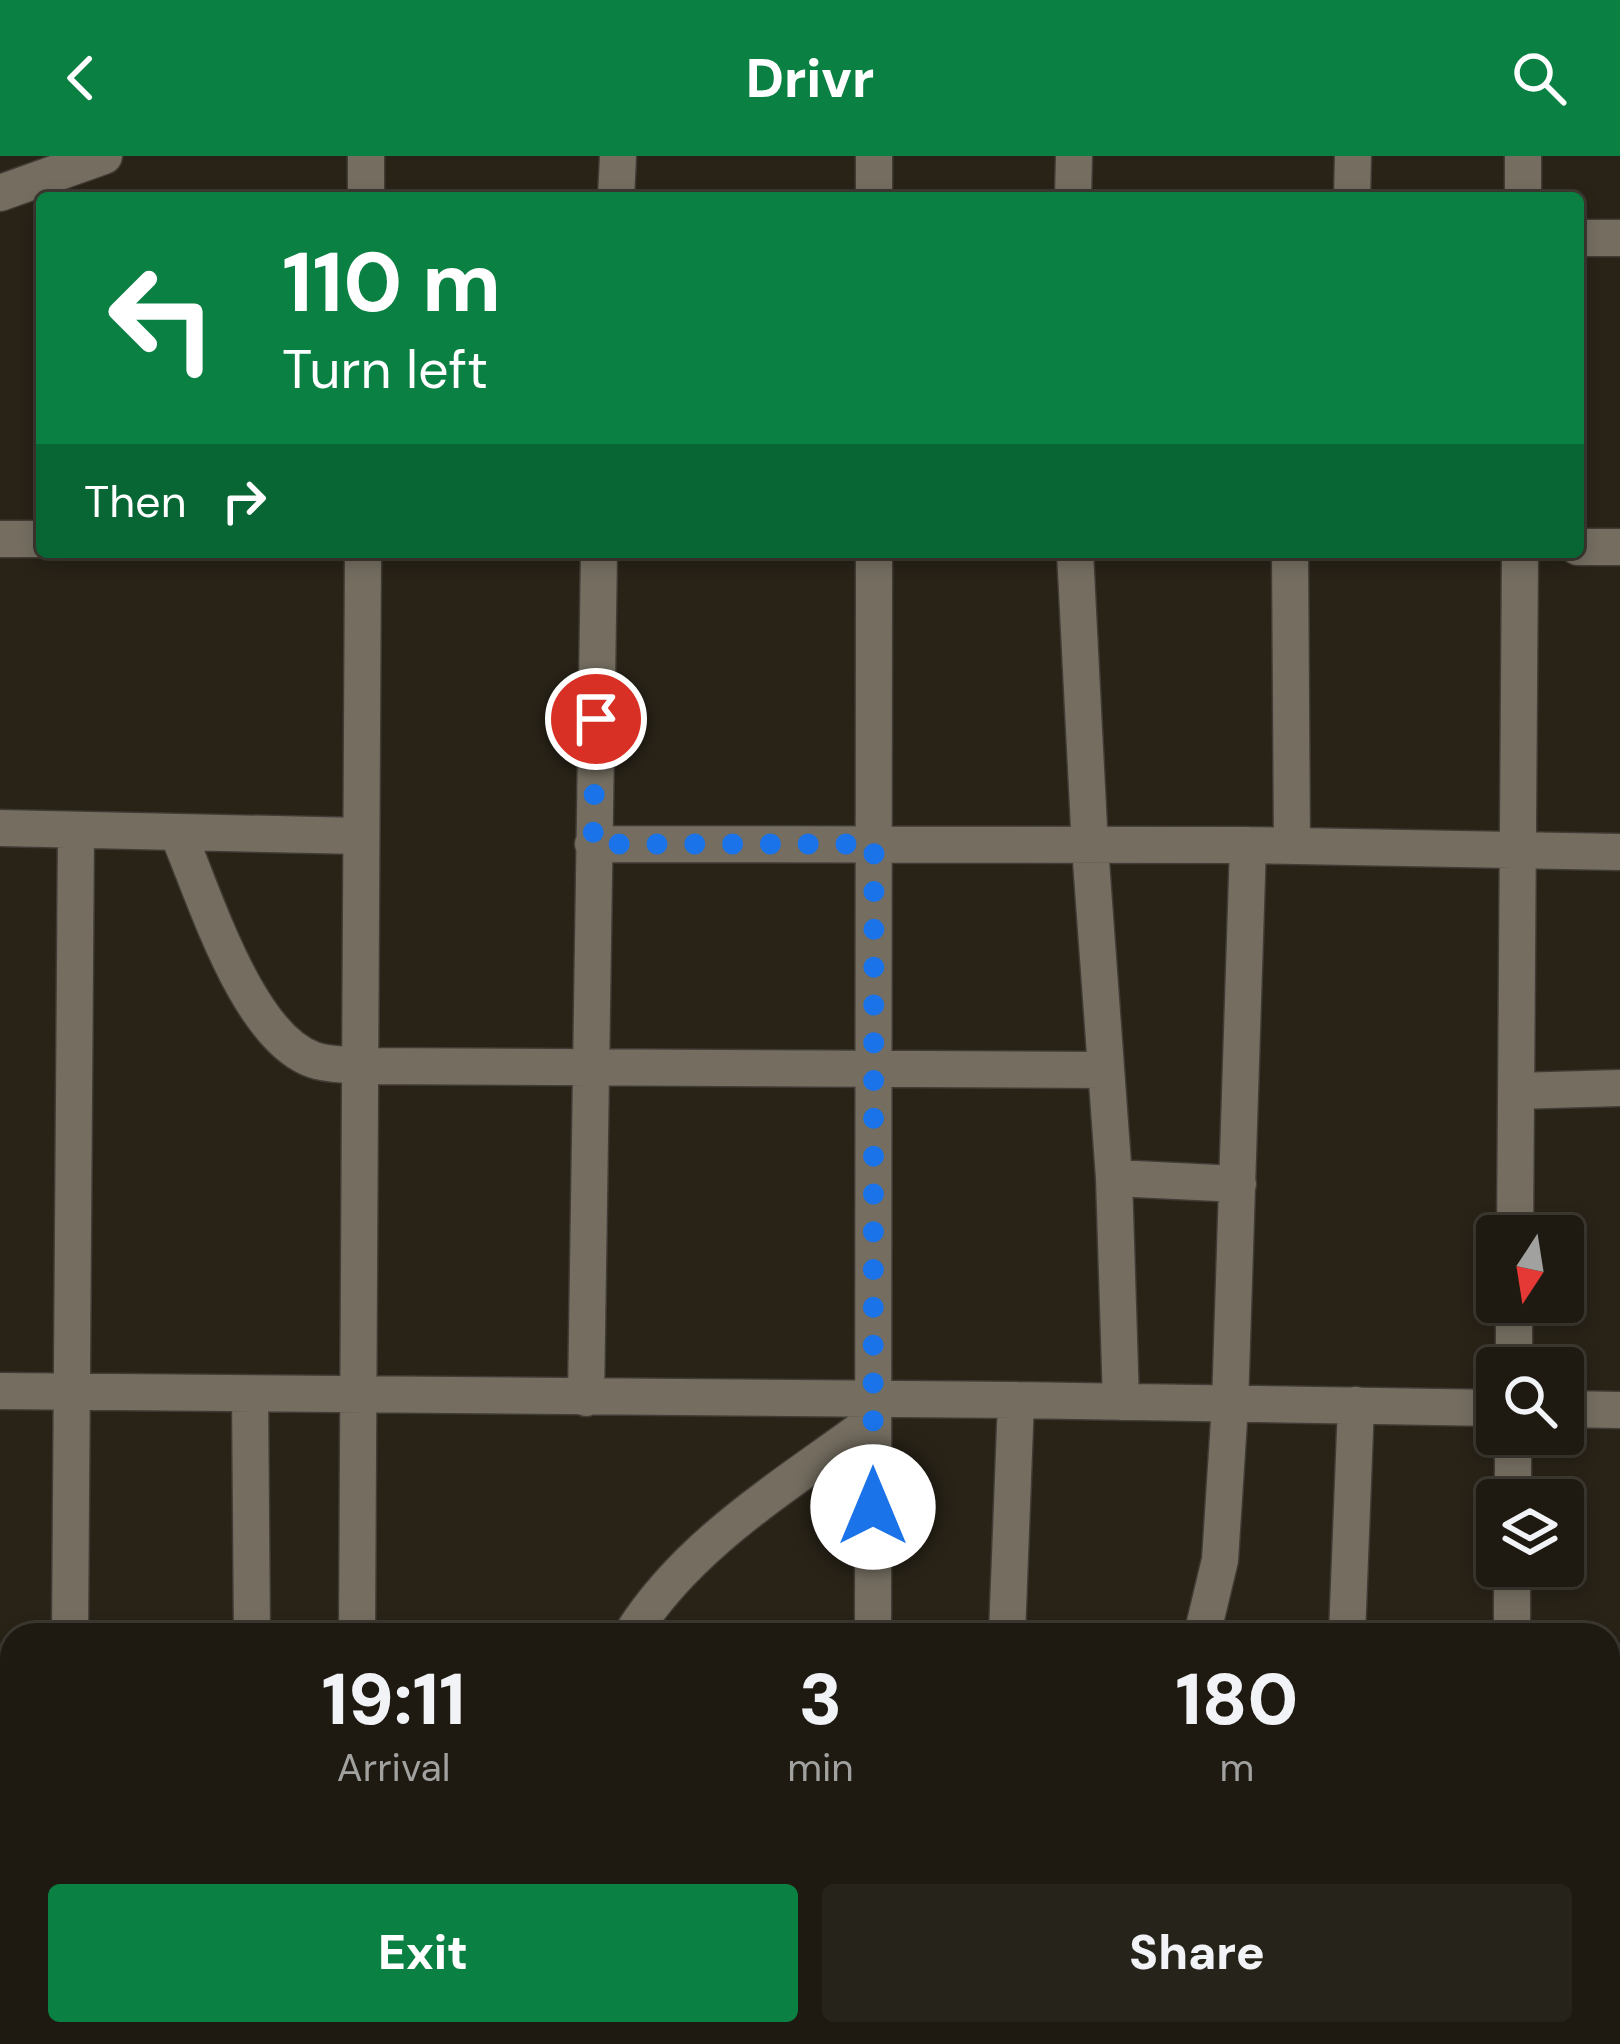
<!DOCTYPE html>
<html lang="en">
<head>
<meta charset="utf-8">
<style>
  :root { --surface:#1e1a11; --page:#26231a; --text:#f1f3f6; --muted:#a1a19f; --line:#3c3831; --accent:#0b8043 }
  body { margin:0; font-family:"DM Sans",sans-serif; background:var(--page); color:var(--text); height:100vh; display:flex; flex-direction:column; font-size:45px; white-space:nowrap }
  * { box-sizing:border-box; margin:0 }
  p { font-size:39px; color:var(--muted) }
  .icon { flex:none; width:66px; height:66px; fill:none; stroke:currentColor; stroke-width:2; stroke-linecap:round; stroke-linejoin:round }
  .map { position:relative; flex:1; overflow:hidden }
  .side { position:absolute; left:0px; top:1467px; width:1620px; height:423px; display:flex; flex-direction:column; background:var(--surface); border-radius:36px 36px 0 0; box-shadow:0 6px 18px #0003,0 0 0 3px var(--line) }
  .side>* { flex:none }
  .banner { position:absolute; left:36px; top:36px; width:1548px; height:366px; border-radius:12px; box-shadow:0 6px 18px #0003,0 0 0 3px var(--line); background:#0b8043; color:#fff; overflow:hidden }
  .needle { width:78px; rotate:192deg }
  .fabs { position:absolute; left:1476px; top:1059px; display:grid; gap:24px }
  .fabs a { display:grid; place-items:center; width:108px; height:108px; border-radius:12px; background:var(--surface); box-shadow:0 6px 18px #0003,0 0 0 3px var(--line); font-size:60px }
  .pin { position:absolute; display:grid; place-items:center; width:102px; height:102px; color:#fff; margin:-51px; border:6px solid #fff; border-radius:50%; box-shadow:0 3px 12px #0007 }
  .me { position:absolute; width:132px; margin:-66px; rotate:0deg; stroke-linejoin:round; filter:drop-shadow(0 0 9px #0008) }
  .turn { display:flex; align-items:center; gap:42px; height:252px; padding:0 48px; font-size:54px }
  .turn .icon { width:156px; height:156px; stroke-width:2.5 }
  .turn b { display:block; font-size:84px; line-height:102px }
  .then { display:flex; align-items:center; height:114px; padding:0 48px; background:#0003; gap:24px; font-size:45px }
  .eta { display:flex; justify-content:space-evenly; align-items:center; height:204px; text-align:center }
  .eta b { font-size:72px; font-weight:800; line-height:84px }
  .cta { display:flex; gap:24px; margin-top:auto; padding:24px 48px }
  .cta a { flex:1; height:138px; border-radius:12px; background:var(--accent); color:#fff; font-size:48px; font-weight:800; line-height:138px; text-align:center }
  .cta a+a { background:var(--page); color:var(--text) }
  header { display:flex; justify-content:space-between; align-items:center; height:156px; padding:0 48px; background:var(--accent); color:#fff; font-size:54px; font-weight:800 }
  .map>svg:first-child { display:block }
</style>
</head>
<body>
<header><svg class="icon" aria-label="back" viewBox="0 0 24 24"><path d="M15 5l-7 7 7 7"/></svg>Drivr<svg class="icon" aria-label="search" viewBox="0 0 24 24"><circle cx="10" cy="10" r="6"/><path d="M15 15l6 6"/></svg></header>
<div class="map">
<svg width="1620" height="1888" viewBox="0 0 1620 1888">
  <rect width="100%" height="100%" fill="#282217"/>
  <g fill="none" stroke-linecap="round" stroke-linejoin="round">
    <g stroke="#403b34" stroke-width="39">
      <path id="minor" d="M0 37 104 0
        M366 42V0
        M616 42 618 0
        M874 42V0
        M1073 42 1074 0
        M1352 42 1353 0
        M1523 42V0
        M1578 82H1620
        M0 383H42
        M1578 391H1620
        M1075 396 1090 691 1114 1022
        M1290 396 1292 690
        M0 672 361 680
        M178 678C205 740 247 881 314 904 327 909 345 908 360 910L1105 914
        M593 688 1248 689 1620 696
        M1517 935 1620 932
        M1515 1080 1520 396
        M1514 1212V1146
        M0 1235 1016 1244 1497 1252
        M250 1238 252 1479
        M586 1242 599 396
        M1121 1246 1114 1022 1238 1028
        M1563 1253 1620 1254
        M1513 1344V1278
        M70 1479 76 675
        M357 1479 363 396
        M631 1479C689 1386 787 1329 873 1265
        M873 1479 874 396
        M1007 1479 1016 1244
        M1202 1479 1220 1404 1230 1249 1248 689
        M1347 1479 1356 1249
        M1512 1479V1410
        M1608 1529H1620
        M0 1716 12 1715
        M355 1888V1878
        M674 1888 675 1878
        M872 1888V1878
        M1179 1888V1878
        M1509 1888V1878"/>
    </g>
    <use href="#minor" stroke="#746d60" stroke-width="36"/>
  </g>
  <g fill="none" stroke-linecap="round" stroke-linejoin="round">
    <path stroke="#1a73e8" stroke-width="21" stroke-dasharray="0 37.8" d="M596 563 593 688H874L873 1351"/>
  </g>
</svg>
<div class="fabs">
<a><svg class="needle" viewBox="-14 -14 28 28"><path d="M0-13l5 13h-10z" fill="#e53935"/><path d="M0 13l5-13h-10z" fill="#a1a19f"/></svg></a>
<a><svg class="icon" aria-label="search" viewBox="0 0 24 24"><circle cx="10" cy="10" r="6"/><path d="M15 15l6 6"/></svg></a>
<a><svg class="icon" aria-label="layers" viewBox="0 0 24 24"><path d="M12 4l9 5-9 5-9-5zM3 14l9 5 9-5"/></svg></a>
</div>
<div class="pin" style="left:596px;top:563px;background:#d93025"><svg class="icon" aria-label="arrive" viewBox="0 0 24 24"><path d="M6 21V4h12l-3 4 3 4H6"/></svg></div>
<svg class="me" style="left:873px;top:1351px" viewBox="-20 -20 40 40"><circle r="19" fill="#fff"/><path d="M0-13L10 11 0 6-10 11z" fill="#1a73e8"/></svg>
<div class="banner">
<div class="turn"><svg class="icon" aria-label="left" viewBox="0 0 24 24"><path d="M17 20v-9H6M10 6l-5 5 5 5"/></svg><div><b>110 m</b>Turn left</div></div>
<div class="then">Then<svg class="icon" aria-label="right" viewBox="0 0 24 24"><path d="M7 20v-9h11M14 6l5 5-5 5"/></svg></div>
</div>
<section class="side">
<div class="eta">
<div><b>19:11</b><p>Arrival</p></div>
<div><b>3</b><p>min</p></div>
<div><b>180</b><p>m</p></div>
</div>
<div class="cta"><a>Exit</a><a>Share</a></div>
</section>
</div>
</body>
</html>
